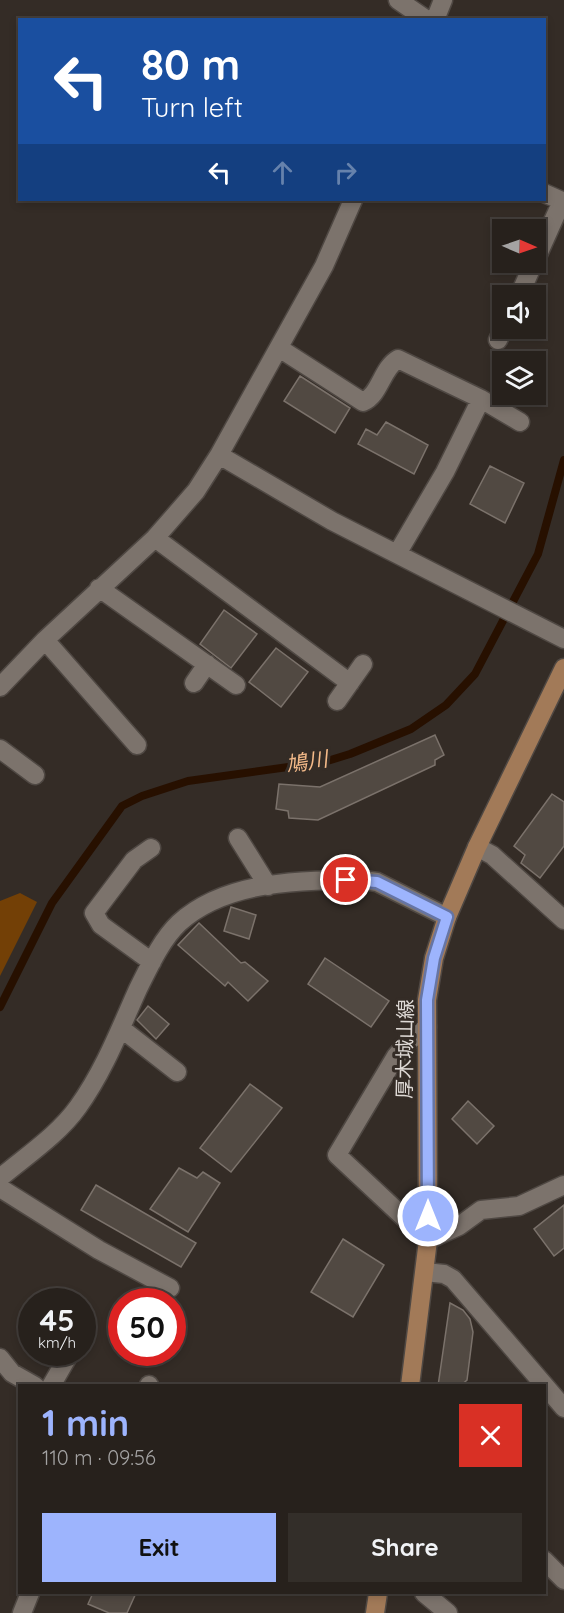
<!DOCTYPE html>
<html lang="en">
<head>
<meta charset="utf-8">
<style>
  :root { --surface:#27211c; --page:#332e29; --text:#f1f3f6; --muted:#a4a3a3; --line:#433e3b; --accent:#9db4fd }
  body { margin:0; font-family:Quicksand,"Noto Sans JP",sans-serif; background:var(--page); color:var(--text); height:100vh; display:flex; flex-direction:column; font-size:22px; white-space:nowrap }
  * { box-sizing:border-box; margin:0 }
  p { font-size:20px; color:var(--muted) }
  .icon { flex:none; width:33px; height:33px; fill:none; stroke:currentColor; stroke-width:2; stroke-linecap:round; stroke-linejoin:round }
  .map { position:relative; flex:1; overflow:hidden }
  .panel { position:absolute; left:18px; top:1384px; width:528px; height:210px; display:flex; flex-direction:column; background:var(--surface); border-radius:0px; box-shadow:0 3px 9px #0003,0 0 0 2px var(--line) }
  .panel>* { flex:none }
  .banner { position:absolute; left:18px; top:18px; width:528px; height:183px; border-radius:0px; box-shadow:0 3px 9px #0003,0 0 0 2px var(--line); background:#1a4fa0; color:#fff; overflow:hidden }
  .needle { width:39px; rotate:92deg }
  .buttons { position:absolute; left:492px; top:219px; display:grid; gap:12px }
  .buttons a { display:grid; place-items:center; width:54px; height:54px; border-radius:0px; background:var(--surface); box-shadow:0 3px 9px #0003,0 0 0 2px var(--line); font-size:30px }
  .speed { position:absolute; left:18px; top:1288px; display:flex; gap:12px; font-size:30px; font-weight:700; text-align:center }
  .speed>* { display:grid; place-content:center; width:78px; height:78px; border-radius:50%; background:var(--surface); box-shadow:0 3px 9px #0003,0 0 0 2px var(--line); line-height:1 }
  .speed small { font-size:15px; font-weight:400 }
  .speed .limit { border:9px solid #d22; background:#fff; color:#111 }
  .pin { position:absolute; display:grid; place-items:center; width:51px; height:51px; color:#fff; margin:-26px; border:3px solid #fff; border-radius:50%; box-shadow:0 2px 6px #0007 }
  .me { position:absolute; width:66px; margin:-33px; rotate:0deg; stroke-linejoin:round; filter:drop-shadow(0 0 4px #0008) }
  .turn { display:flex; align-items:center; gap:21px; height:126px; padding:0 24px; font-size:27px }
  .turn .icon { width:78px; height:78px; stroke-width:2.5 }
  .turn b { display:block; font-size:42px; line-height:51px }
  .lanes { display:flex; align-items:center; height:57px; padding:0 24px; background:#0003; justify-content:center; gap:30px; direction:ltr }
  .lanes .off { opacity:.35 }
  .round { display:grid; place-items:center; flex:none; width:63px; height:63px; border-radius:0px; background:var(--page) }
  .headline { display:flex; align-items:center; justify-content:space-between; height:102px; padding:0 24px }
  h1 { font-size:36px; font-weight:700; line-height:45px; color:var(--accent) }
  .cta { display:flex; gap:12px; margin-top:auto; padding:12px 24px }
  .cta a { flex:1; height:69px; border-radius:0px; background:var(--accent); color:#111; font-size:24px; font-weight:700; line-height:69px; text-align:center }
  .cta a+a { background:var(--page); color:var(--text) }
  .map>svg:first-child { display:block }
</style>
</head>
<body>
<div class="map">
<svg width="564" height="1613" viewBox="0 0 564 1613">
  <rect width="100%" height="100%" fill="#342c26"/>
  <path fill="#734006" d="M20 893 37 902 0 976V901Z"/>
  <g fill="none" stroke-linecap="round" stroke-linejoin="round">
    <path stroke="#271000" stroke-width="8" d="M0 1007 52 903 122 806 142 796 188 781 324 762 350 754 411 729 446 705 475 674 538 554 564 460"/>
  </g>
  <path fill="#514942" stroke="#7b726b" stroke-width="1.5" d="M300 376 350 408 335 433 284 401Z
    M386 422 428 445 414 474 358 444 366 429 377 435Z
    M490 466 524 483 505 523 470 504Z
    M224 610 257 634 231 668 200 644Z
    M276 648 308 672 281 707 249 682Z
    M435 735 444 755 435 760V765L318 820 289 818 288 811 276 809 279 784 320 787Z
    M552 794 564 802V846L540 878 521 863 525 855 514 846Z
    M231 907 256 915 249 939 224 931Z
    M199 923 241 963 245 962 268 981 248 1001 228 982 225 986 178 945Z
    M325 958 389 1001 371 1027 308 984Z
    M148 1006 169 1024 156 1039 137 1020Z
    M250 1084 282 1108 231 1172 200 1148Z
    M468 1101 494 1126 477 1144 452 1119Z
    M179 1168 197 1178 203 1172 220 1183 188 1232 150 1209Z
    M96 1185 196 1243 181 1267 81 1210Z
    M564 1205V1248L554 1256 534 1229Z
    M343 1239 384 1265 353 1317 311 1292Z
    M450 1303 463 1310 470 1319 473 1332 467 1380 460 1386H438Z
    M93 1593H136L127 1613H109L88 1604Z"/>
  <g fill="none" stroke-linecap="round" stroke-linejoin="round">
    <g stroke="#4f4843" stroke-width="21">
      <path id="minor" d="M398 0 427 20
        M435 20 443 0
        M536 259 562 201 544 193
        M519 296 534 262
        M498 340 504 328
        M279 348 363 402C380 395 382 368 398 359L481 399 445 472 397 554
        M481 399 520 422
        M219 455 332 521 564 639
        M155 538 350 683
        M99 588 236 685
        M45 640 137 745
        M194 683 207 664
        M0 687 45 640 155 538 196 491 219 455 324 266 353 200
        M337 701 363 664
        M0 749 35 775
        M238 838 268 886
        M477 847 492 855 564 920
        M151 848 134 860 94 913 101 925 152 962
        M427 1027 408 1042 396 1056 337 1155 428 1240 459 1226 481 1210 519 1206 564 1185
        M122 1029 177 1072
        M0 1178C26 1156 58 1135 78 1107 104 1071 120 1029 138 989 149 967 161 940 179 923 226 880 303 880 363 880L377 882 447 917
        M0 1188 99 1250 170 1288
        M425 1272 444 1274 453 1279 564 1408
        M0 1358 12 1373 35 1386
        M51 1386 70 1353
        M149 1386V1385
        M544 1560 564 1580
        M424 1593 448 1613
        M22 1613 30 1593"/>
    </g>
    <g stroke="#4f4843" stroke-width="21">
      <path id="major" d="M410 1386 428 1240 427 1000 434 958 447 917 477 847 564 668
        M375 1613 378 1593"/>
    </g>
    <use href="#minor" stroke="#7c736c" stroke-width="18"/>
    <use href="#major" stroke="#a27a58" stroke-width="18"/>
  </g>
  <g fill="none" stroke-linecap="round" stroke-linejoin="round">
    <g stroke="#6675a4" stroke-width="15">
      <path id="route" d="M346 880 377 882 447 917 434 958 427 1000 428 1216"/>
    </g>
    <use href="#route" stroke="#9db4fd" stroke-width="10"/>
  </g>
  <g text-anchor="middle" stroke-width="6" stroke-linejoin="round" paint-order="stroke">
    <g font-size="20" fill="#dfdad6" stroke="#342c26">
      <text transform="translate(405 1049) rotate(-89)" y="7">厚木城山線</text>
    </g>
    <g font-size="21" font-style="italic" fill="#f4ba89" stroke="#342c26">
      <text transform="translate(307 762) rotate(-9)" y="7">鳩川</text>
    </g>
  </g>
</svg>
<div class="buttons">
<a><svg class="needle" viewBox="-14 -14 28 28"><path d="M0-13l5 13h-10z" fill="#e53935"/><path d="M0 13l5-13h-10z" fill="#a4a3a3"/></svg></a>
<a><svg class="icon" aria-label="sound" viewBox="0 0 24 24"><path d="M4 9h4l5-4v14l-5-4H4zM17 9q2 3 0 6"/></svg></a>
<a><svg class="icon" aria-label="layers" viewBox="0 0 24 24"><path d="M12 4l9 5-9 5-9-5zM3 14l9 5 9-5"/></svg></a>
</div>
<div class="speed"><div>45<small>km/h</small></div><div class="limit">50</div></div>
<div class="pin" style="left:346px;top:880px;background:#d93025"><svg class="icon" aria-label="arrive" viewBox="0 0 24 24"><path d="M6 21V4h12l-3 4 3 4H6"/></svg></div>
<svg class="me" style="left:428px;top:1216px" viewBox="-20 -20 40 40"><circle r="17" fill="#9db4fd" stroke="#fff" stroke-width="3"/><path d="M0-11L8 9 0 5-8 9z" fill="#fff"/></svg>
<div class="banner">
<div class="turn"><svg class="icon" aria-label="left" viewBox="0 0 24 24"><path d="M17 20v-9H6M10 6l-5 5 5 5"/></svg><div><b>80 m</b>Turn left</div></div>
<div class="lanes"><svg class="icon" aria-label="left" viewBox="0 0 24 24"><path d="M17 20v-9H6M10 6l-5 5 5 5"/></svg><svg class="icon off" aria-label="ahead" viewBox="0 0 24 24"><path d="M12 20V5M6 11l6-6 6 6"/></svg><svg class="icon off" aria-label="right" viewBox="0 0 24 24"><path d="M7 20v-9h11M14 6l5 5-5 5"/></svg></div>
</div>
<section class="panel">
<div class="headline"><div><h1>1 min</h1><p>110 m · 09:56</p></div><a class="round" style="background:#d93025;color:#fff"><svg class="icon" aria-label="close" viewBox="0 0 24 24"><path d="M6 6l12 12M18 6L6 18"/></svg></a></div>
<div class="cta"><a>Exit</a><a>Share</a></div>
</section>
</div>
</body>
</html>
